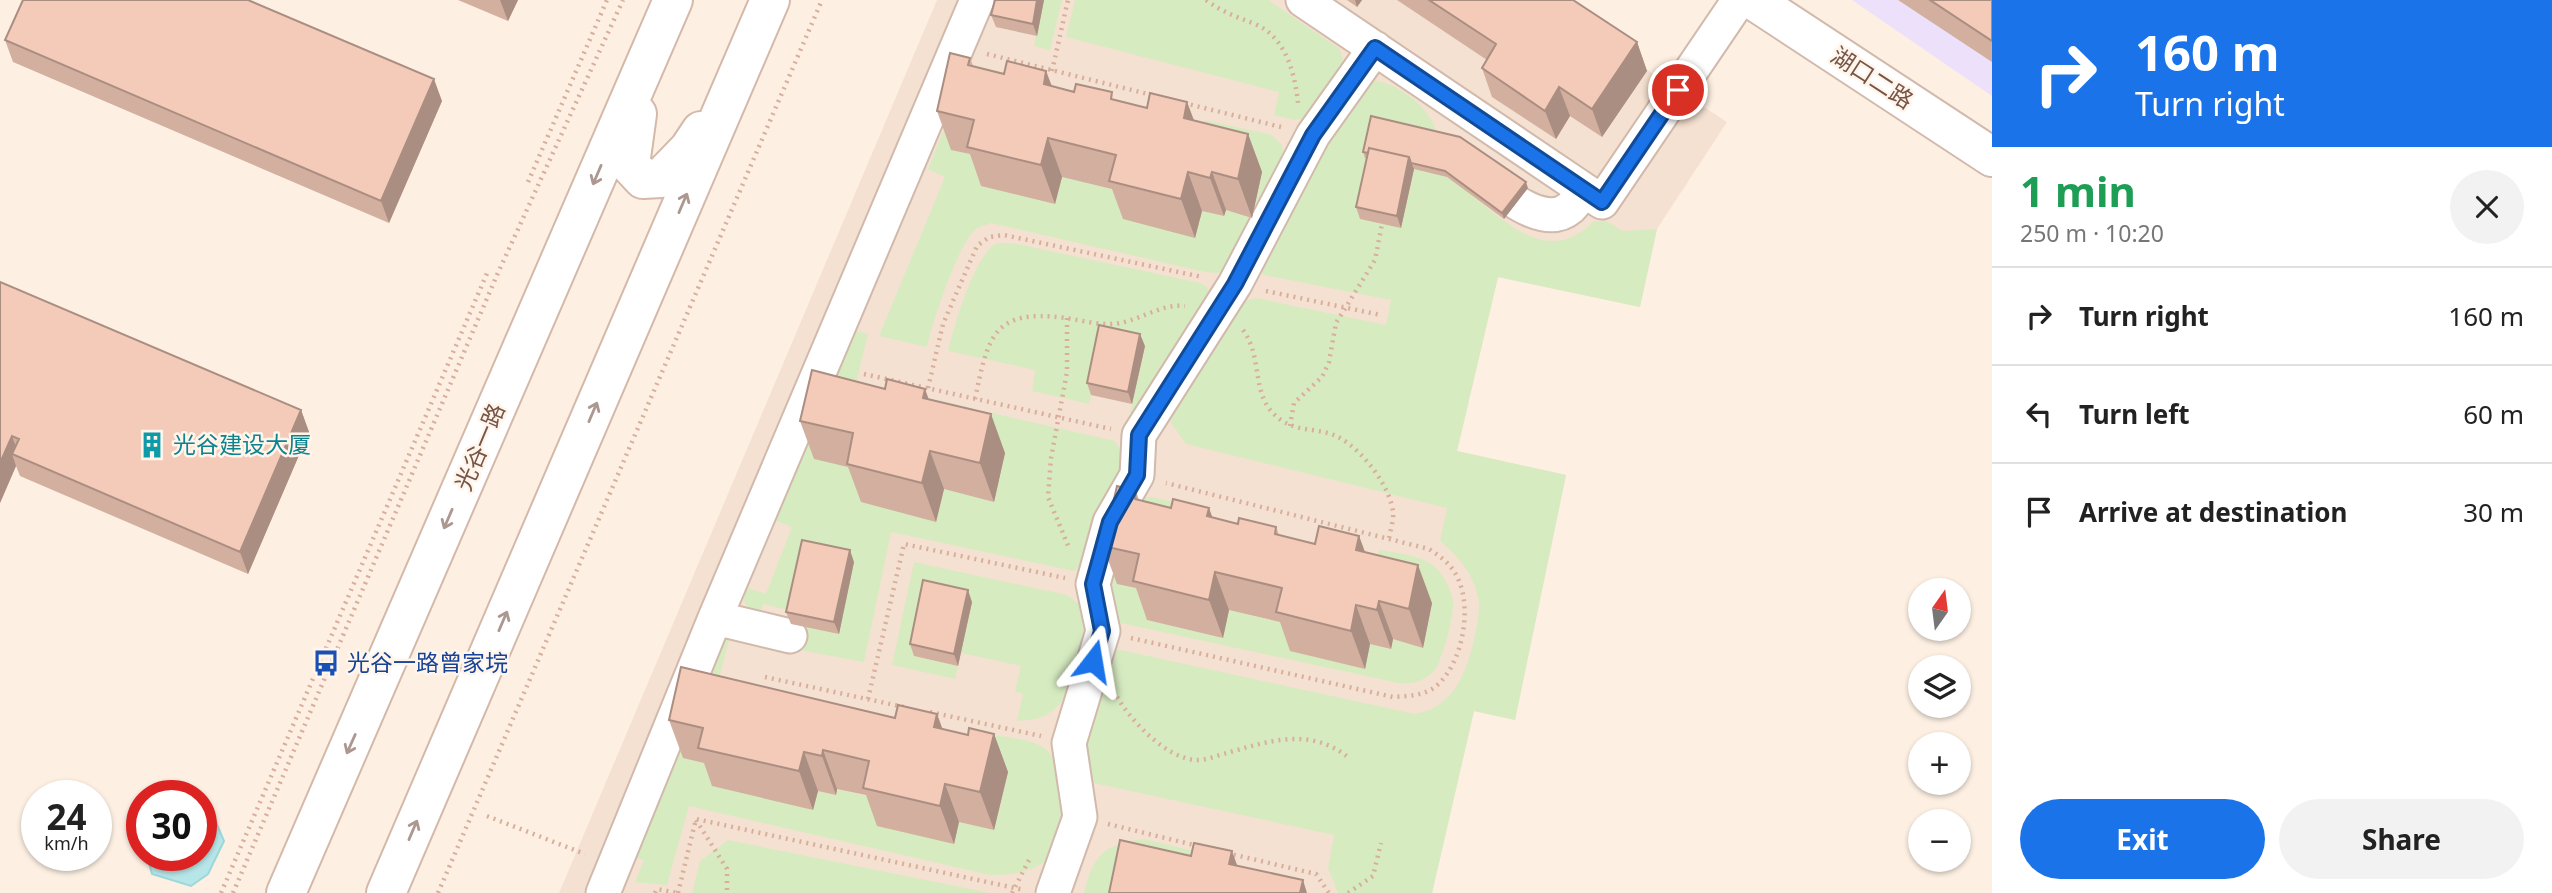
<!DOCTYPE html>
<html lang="en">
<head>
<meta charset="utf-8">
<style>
  :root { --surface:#fff; --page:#f2f2f2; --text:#222; --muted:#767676; --line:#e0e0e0; --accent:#1a73e8 }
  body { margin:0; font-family:"Noto Sans","Noto Sans SC",sans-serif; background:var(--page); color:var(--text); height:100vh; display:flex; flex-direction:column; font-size:26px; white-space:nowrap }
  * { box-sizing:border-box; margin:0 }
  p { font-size:23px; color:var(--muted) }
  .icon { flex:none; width:38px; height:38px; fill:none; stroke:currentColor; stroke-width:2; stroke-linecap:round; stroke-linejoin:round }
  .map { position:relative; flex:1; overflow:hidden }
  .side { display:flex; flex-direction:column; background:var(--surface); width:560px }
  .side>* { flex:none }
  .guide { background:#1a73e8; color:#fff; overflow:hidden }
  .needle { width:46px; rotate:14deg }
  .fabs { position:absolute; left:1908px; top:578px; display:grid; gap:14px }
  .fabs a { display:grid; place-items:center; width:63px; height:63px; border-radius:50%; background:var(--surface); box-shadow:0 2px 5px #0004; font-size:35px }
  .speed { position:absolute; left:21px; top:780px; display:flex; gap:14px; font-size:35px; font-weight:700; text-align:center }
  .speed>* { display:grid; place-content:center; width:91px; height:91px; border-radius:50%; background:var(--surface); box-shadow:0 2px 5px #0004; line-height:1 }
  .speed small { font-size:18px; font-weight:400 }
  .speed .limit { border:10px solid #d22; background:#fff; color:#111 }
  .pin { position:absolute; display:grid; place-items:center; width:60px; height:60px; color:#fff; margin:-30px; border:4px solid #fff; border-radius:50%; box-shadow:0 2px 7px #0007 }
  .me { position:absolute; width:77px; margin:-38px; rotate:14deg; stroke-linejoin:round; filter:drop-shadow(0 0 5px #0008) }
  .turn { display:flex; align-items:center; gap:24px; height:147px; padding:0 28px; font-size:32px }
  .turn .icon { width:91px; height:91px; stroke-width:2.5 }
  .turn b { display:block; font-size:49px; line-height:60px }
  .round { display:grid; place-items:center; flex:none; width:74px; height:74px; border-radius:37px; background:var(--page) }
  .headline { display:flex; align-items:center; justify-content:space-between; height:119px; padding:0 28px }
  h1 { font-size:42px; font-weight:700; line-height:52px; color:#1e9e55 }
  .action { display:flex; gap:14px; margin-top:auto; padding:14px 28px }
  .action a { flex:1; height:80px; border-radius:42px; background:var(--accent); color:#fff; font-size:28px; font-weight:700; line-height:80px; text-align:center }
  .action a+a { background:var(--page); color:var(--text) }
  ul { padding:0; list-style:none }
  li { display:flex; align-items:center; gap:21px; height:98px; padding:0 28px; border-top:2px solid var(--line) }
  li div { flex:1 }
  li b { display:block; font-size:26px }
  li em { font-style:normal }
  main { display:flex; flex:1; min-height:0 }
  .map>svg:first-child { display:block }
</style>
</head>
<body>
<main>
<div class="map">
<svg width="1992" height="893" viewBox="0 0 1992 893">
  <rect width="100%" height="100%" fill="#fdf0e3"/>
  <path fill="#f5e1d1" d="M937 0H1540L1727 122 1657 229 1640 307 1498 277 1457 451 1566 475 1515 720 1474 711 1432 893H559Z"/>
  <path fill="#ede0fa" d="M1852 0H1992V96Z"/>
  <path fill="#d7ebc1" d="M1044 0H1062L1050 50 1034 46Z
    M1075 0H1268L1340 49 1345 70 1309 118 1295 120 1274 115 1279 92 1066 37Z
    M969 64 1027 78 988 159 982 186 1055 204 1062 177 1130 193 1195 237 1202 211 1224 216 1226 210 1252 217 1198 156 1205 120 1272 135 1282 145 1284 158 1229 269 1219 273 1205 272 991 223C987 225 980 226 976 229 958 244 932 323 927 347L879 336 945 177 928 169Z
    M1368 80C1397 80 1433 109 1438 137L1365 158 1373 160 1361 219 1401 228 1414 169C1425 172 1440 173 1450 179 1495 208 1542 274 1594 221H1606L1623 231 1657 229 1640 307 1498 277 1457 451 1566 475 1515 720 1474 711 1432 893H1338L1328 868 1334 835 1084 781 1081 747 1108 651 1116 649 1415 714C1455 707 1467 671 1475 635 1477 624 1481 608 1478 597 1473 573 1458 556 1440 541L1447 508 1186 444 1167 417 1238 303 1256 298 1386 325 1391 300 1264 275 1259 271 1321 139Z
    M997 243H1013L1200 283 1206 286 1211 296 1134 414 1130 413 1145 346 1104 337 1089 404 1032 391 1035 370 948 351C954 325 975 254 997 243Z
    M847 328 868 334 856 383 944 489 994 501 937 436 944 402 1115 441 1123 455C1121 481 1099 496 1092 520 1088 535 1088 562 1074 571L891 532 864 662 788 648 793 611 763 604 761 615C747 607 741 603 742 586L766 594 792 527 768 518Z
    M1152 497 1194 507 1153 592 1147 620 1223 638 1229 610 1296 626 1364 669 1370 644 1391 649 1393 639 1370 589 1379 550C1395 553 1417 554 1431 564 1442 571 1450 587 1453 600 1455 612 1442 664 1433 672 1423 682 1411 684 1398 683L1121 623 1113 617 1106 587 1143 498Z
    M914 562 1067 595C1072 599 1080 603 1083 610 1096 640 1073 708 1039 718 1033 720 1024 720 1017 721L1023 694 1015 691 1021 666 961 653 914 656 958 666 955 679 892 665Z
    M718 638 729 640 711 709 683 758 717 766 813 810 818 791 835 795 837 789 883 800 954 844 959 822 994 830 1008 773 970 732C991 736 1020 736 1039 745 1069 759 1069 822 1056 848 1043 872 1013 875 990 875L689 806 667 885 635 882 644 860 629 856Z
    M1144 839 1214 856 1131 893H1084C1093 855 1105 843 1144 839Z
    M728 840 990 893H692L700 861Z"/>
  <path fill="#b7e6e8" stroke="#9cd7da" stroke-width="2" d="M215 820 224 841 208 874 191 886 152 874 147 856H201V826Z"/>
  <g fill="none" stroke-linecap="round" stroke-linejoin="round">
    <g stroke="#d1b9ac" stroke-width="37">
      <path id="minor" d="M1303 0 1602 202 1739 0
        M1480 177C1501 192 1544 230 1570 208 1575 203 1580 196 1585 191
        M715 618 790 636
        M603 893 715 618 977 0
        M1053 893 1080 817 1069 743 1103 631 1093 584 1110 522 1137 475 1139 435 1235 284 1313 135 1375 48"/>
    </g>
    <g stroke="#d1b9ac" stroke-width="42">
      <path id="tertiary" d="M1753 0 1992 157"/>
    </g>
    <g stroke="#d4b8a9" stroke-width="42">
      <path id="secondary" d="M637 114 630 165 643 179 661 178 689 149 701 131
        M286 893 673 0
        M386 893 770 0"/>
    </g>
    <path stroke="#d9ae9d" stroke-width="4.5" stroke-dasharray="2 5" stroke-linecap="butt" d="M1206 0C1222 12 1237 17 1255 24 1286 37 1295 74 1298 103
      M987 54 1156 96
      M1052 71 1068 0
      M1184 103 1281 127
      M528 182 607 0
      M1266 291 1381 315
      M1067 318V372L1051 458 1048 497 1069 548
      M1243 330C1262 356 1252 388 1271 411 1293 436 1317 425 1340 438 1363 451 1390 486 1393 512 1394 520 1390 531 1389 539
      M864 374 1111 429
      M928 388 943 324 977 246 989 237 1004 235 1202 277
      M975 399C988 338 992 308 1065 318 1081 320 1098 325 1113 324 1138 322 1161 303 1185 306
      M1290 426 1294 403 1322 377 1329 362 1336 323 1375 260 1382 224
      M1131 638 1393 697C1408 696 1423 696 1435 687 1464 664 1475 600 1453 570 1447 561 1438 555 1429 549L1166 483
      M765 677 904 707
      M1117 697C1132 722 1165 757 1195 760 1205 761 1218 755 1227 753 1271 740 1313 727 1350 759
      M868 699 904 544 1065 578
      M930 712 1041 736
      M487 816 585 854
      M696 820 727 869V893
      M1108 824 1198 846
      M1227 853 1316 874 1329 893
      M221 893 488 271
      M233 893 497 275 623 0
      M438 893 822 0
      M655 893 657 889 678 893
      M678 893 696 819 1024 890
      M1012 893 1029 860
      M1348 893 1373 876 1381 843"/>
    <use href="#minor" stroke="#fff" stroke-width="33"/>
    <use href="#tertiary" stroke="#fff" stroke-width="38"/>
    <use href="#secondary" stroke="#fff" stroke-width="38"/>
  </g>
  <path fill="#d2af9f" d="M458 0H518L508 21Z
    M995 0H1044L1037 36 996 27 991 15Z
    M1347 0H1362L1357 7Z
    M1397 0H1573L1637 42 1647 71 1602 137 1570 116 1556 139 1492 97 1482 68 1487 60Z
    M1898 0H1992V62Z
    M5 40 442 101 389 223 13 62Z
    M970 58 973 66 1004 74 1046 71 1052 86 1147 108 1187 102 1194 120 1248 134 1262 172 1252 218 1226 210 1224 216 1202 211 1195 238 1123 219 1112 189 1062 177 1055 204 981 186 970 154 951 150 937 111Z
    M1363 152 1528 188 1504 219 1447 177 1414 169 1401 228 1360 219 1356 207 1367 159 1365 158Z
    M0 282 301 410 309 432 248 574 20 476 16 466 0 503Z
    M1145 346 1132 404 1091 395 1087 383Z
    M929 399 1005 453 994 502 944 489 936 522 861 502 848 467 814 459 800 421Z
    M1136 491 1139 500 1238 524 1276 527 1279 535 1315 544 1359 536 1365 552 1432 603 1423 648 1393 639 1391 649 1370 644 1365 669 1290 651 1280 622 1229 610 1223 638 1147 620 1136 588 1117 584 1103 546Z
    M854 562 839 634 791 624 786 612Z
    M972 602 958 666 914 656 910 644Z
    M937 714 942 729 968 735 994 734 1008 772 994 830 959 822 954 844 877 826 866 795 837 789 836 795 818 791 813 810 712 786 704 763 683 758 669 720 895 718Z"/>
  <path fill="#ab8e82" d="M500 0H518L508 21Z
    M1037 0H1044L1037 36 1033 24Z
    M1355 0H1362L1357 7Z
    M1637 42 1647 71 1602 137 1592 109Z
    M1046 71 1060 109 1044 84Z
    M434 79 442 101 389 223 381 201Z
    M1559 87 1570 116 1556 139 1545 111Z
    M1187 102 1201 140 1184 118Z
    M1248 134 1262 172 1252 218 1238 179Z
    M1048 138 1062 177 1055 204 1041 165Z
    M1409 157 1414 169 1401 228 1397 216Z
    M1188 172 1202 211 1195 238 1181 199Z
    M1212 172 1226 210 1224 216 1210 178Z
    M1526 182 1528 188 1504 219 1502 213Z
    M1140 334 1145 346 1132 404 1128 392Z
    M925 389 939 427 923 398Z
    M301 410 309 432 248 574 240 552Z
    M991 414 1005 453 994 502 980 463Z
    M12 436 20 458 12 454 16 466 0 503V463Z
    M930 451 944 489 936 522 922 483Z
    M1209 508 1223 546 1207 516Z
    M1359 536 1373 574 1356 550Z
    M850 550 854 562 839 634 834 622Z
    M1418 565 1432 603 1423 648 1409 609Z
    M1215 572 1229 610 1223 638 1209 600Z
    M968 590 972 602 958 666 954 654Z
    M1379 601 1393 639 1391 649 1377 610Z
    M1356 605 1370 644 1365 669 1351 631Z
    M937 714 951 752 934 727Z
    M994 734 1008 772 994 830 980 792Z
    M823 750 837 789 836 795 822 756Z
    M804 752 818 791 813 810 799 771Z
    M945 784 959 822 954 844 940 806Z
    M1232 851 1246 890 1229 864Z
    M1303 880 1307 893H1300Z"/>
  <path fill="#f4cbb9" stroke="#ab8e82" stroke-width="2" d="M23 0H248L434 79 381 201 5 40Z
    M995 0H1037L1033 24 991 15Z
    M1429 0H1573L1637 42 1592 109 1559 87 1545 111 1482 68 1496 44Z
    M1930 0H1992V41Z
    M950 53 970 58 968 65 1004 74 1007 61 1046 71 1044 84 1074 92 1076 84 1112 92 1111 99 1147 108 1150 93 1187 102 1184 118 1248 134 1238 179 1212 172 1210 178 1188 172 1181 199 1109 181 1116 155 1048 138 1041 165 967 147 974 120 937 111Z
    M1371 116 1460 137 1526 182 1502 213 1445 171 1411 163 1409 157 1369 148 1368 153 1363 152Z
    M1369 148 1409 157 1397 216 1356 207Z
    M0 282 301 410 240 552 12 454 19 439 12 436 0 463Z
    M1099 325 1140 334 1128 392 1087 383Z
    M812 370 885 389 887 379 925 389 923 398 991 414 980 463 930 451 922 483 847 464 853 433 800 421Z
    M1117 486 1136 491 1135 499 1171 508 1173 499 1209 508 1207 516 1238 524 1239 518 1276 527 1275 534 1315 544 1319 526 1359 536 1356 550 1418 565 1409 609 1379 601 1377 610 1356 605 1351 631 1276 612 1282 588 1215 572 1209 600 1133 581 1139 554 1103 546Z
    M802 540 850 550 834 622 786 612Z
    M923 580 968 590 954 654 910 644Z
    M681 667 895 718 898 705 937 714 934 727 968 735 969 728 994 734 980 792 945 784 940 806 863 788 869 761 823 750 822 756 804 752 799 771 698 748 703 728 669 720Z
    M1120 840 1191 856 1194 843 1232 851 1229 864 1303 880 1300 893H1109Z"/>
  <defs><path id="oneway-shaft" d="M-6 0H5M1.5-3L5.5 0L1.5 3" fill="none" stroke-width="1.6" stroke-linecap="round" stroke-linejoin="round" transform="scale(1.75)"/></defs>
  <g stroke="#ad9891">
    <use href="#oneway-shaft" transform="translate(597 175) rotate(113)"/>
    <use href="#oneway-shaft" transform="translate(683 203) rotate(-67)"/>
    <use href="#oneway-shaft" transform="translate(593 412) rotate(-67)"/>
    <use href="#oneway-shaft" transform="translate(448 519) rotate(113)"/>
    <use href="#oneway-shaft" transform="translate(503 621) rotate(-67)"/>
    <use href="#oneway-shaft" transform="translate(351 744) rotate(114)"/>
    <use href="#oneway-shaft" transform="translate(413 830) rotate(-67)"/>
  </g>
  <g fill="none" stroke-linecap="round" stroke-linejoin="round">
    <g stroke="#114b97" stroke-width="18">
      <path id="route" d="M1093 661 1102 631 1093 584 1110 522 1137 475 1139 435 1235 284 1313 135 1375 48 1602 202 1678 90"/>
    </g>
    <use href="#route" stroke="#1a73e8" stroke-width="12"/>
  </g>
  <defs>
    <g id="building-bare" transform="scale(2.1)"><path d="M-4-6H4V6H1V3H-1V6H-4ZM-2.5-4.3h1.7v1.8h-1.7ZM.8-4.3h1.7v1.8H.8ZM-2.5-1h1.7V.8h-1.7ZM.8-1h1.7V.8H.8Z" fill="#0f9aa8" stroke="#fff5ea" stroke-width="2.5" paint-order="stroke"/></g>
    <g id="bus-bare" transform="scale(2.1)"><path d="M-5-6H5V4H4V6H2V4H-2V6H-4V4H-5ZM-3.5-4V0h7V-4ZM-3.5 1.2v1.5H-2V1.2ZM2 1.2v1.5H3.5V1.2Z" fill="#1a4fb4" stroke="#fff5ea" stroke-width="2.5" paint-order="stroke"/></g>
  </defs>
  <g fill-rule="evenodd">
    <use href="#building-bare" x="152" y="445"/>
    <use href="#bus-bare" x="326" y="663"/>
  </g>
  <g text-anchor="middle" stroke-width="5" stroke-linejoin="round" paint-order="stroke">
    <g font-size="23" fill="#775448" stroke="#fff5ea">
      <text transform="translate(1872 78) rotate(33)" y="8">湖口二路</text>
      <text transform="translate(480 447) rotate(-67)" y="8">光谷一路</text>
    </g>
    <g font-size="23" fill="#0d838f" stroke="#fff5ea" text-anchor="start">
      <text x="173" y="453">光谷建设大厦</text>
    </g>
    <g font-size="23" fill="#164399" stroke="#fff5ea" text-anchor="start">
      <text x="347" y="671">光谷一路曾家垸</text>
    </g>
  </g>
</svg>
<div class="fabs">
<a><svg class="needle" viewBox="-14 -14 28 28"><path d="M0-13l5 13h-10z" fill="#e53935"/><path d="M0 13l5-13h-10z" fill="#767676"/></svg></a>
<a><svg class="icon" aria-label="layers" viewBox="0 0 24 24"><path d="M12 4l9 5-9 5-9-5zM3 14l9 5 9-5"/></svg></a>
<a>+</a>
<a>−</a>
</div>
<div class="speed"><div>24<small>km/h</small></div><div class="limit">30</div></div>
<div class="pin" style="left:1678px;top:90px;background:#d93025"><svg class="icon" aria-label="arrive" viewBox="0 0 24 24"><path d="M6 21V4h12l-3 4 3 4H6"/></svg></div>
<svg class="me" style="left:1093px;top:661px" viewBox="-20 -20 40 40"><path d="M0-17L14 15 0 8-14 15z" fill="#1a73e8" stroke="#fff" stroke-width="4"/></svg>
</div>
<section class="side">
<div class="guide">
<div class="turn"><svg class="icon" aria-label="right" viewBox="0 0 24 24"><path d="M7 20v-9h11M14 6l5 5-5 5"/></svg><div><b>160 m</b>Turn right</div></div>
</div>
<div class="headline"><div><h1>1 min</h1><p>250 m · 10:20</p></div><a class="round"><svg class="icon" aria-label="close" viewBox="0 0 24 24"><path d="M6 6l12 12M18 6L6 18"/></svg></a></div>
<ul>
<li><svg class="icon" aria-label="right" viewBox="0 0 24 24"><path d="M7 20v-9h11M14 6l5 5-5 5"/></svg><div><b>Turn right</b></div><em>160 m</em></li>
<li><svg class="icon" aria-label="left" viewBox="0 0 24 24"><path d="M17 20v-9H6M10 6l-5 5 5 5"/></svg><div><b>Turn left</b></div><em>60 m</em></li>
<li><svg class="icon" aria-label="arrive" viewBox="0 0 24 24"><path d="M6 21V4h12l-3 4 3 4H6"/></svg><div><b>Arrive at destination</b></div><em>30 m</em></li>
</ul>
<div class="action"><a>Exit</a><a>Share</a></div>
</section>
</main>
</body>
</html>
